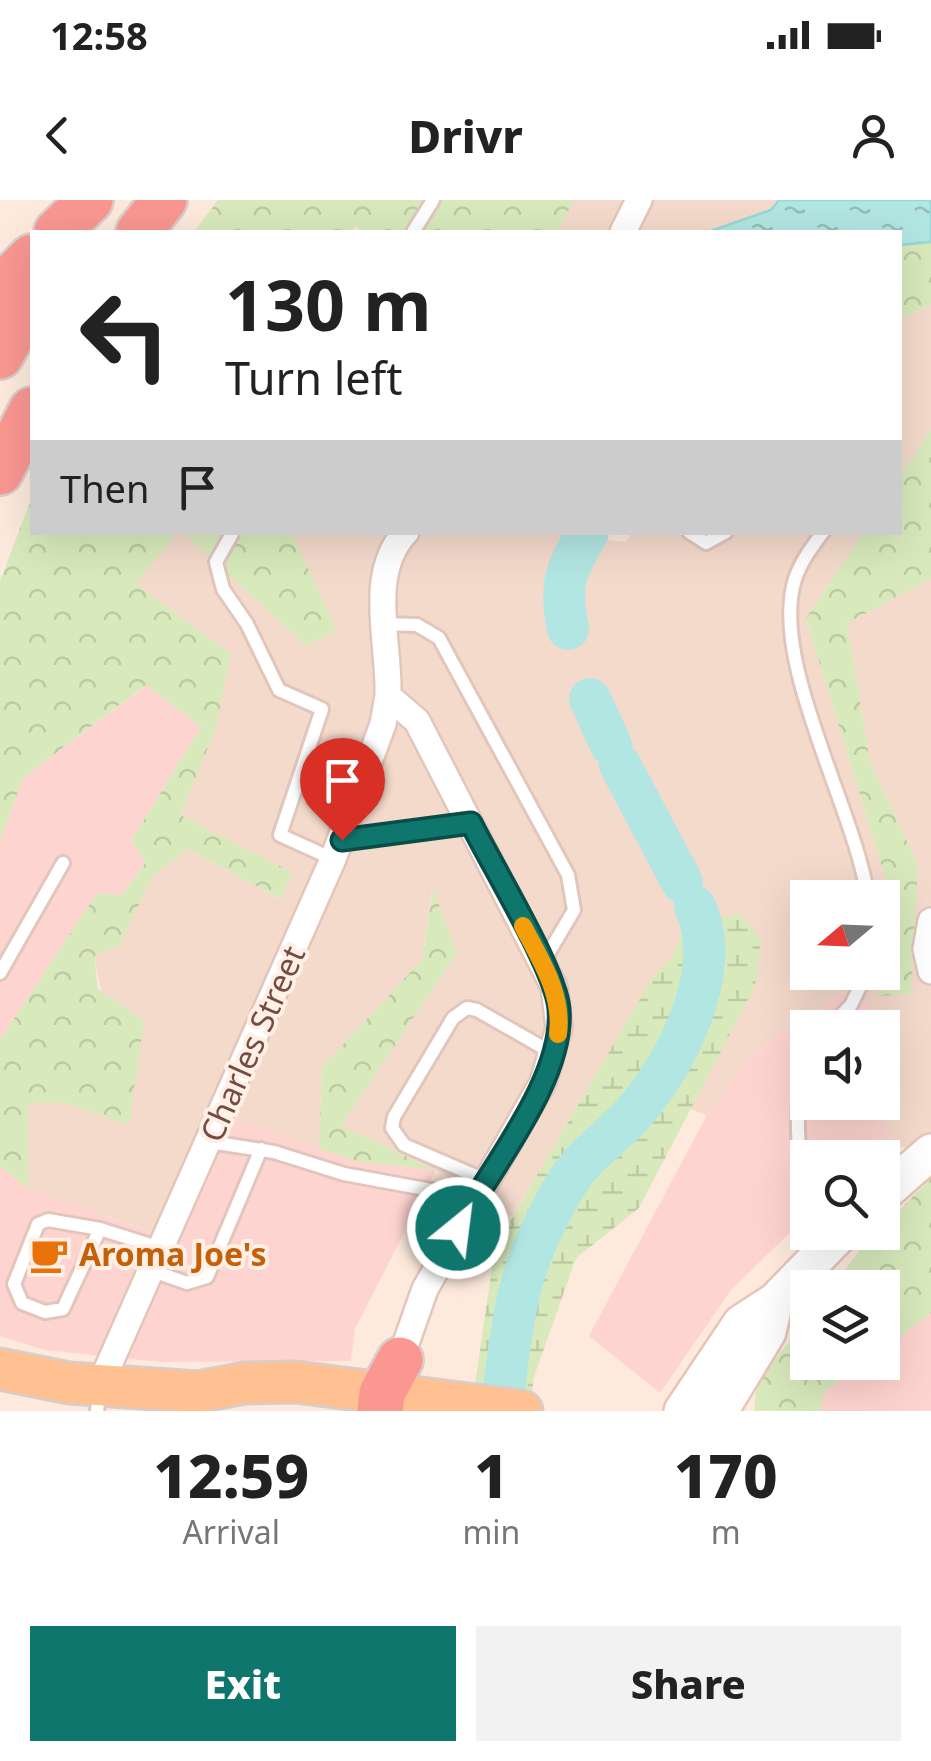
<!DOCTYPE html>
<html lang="en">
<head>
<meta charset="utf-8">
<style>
  :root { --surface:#fff; --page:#f2f2f2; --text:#222; --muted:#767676; --accent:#0f766e }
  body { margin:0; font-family:"Noto Sans",sans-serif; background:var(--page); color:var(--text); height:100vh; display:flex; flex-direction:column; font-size:38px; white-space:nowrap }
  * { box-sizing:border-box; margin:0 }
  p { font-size:32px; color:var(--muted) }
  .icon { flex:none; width:55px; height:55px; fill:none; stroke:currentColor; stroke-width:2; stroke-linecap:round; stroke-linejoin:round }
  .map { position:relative; height:1211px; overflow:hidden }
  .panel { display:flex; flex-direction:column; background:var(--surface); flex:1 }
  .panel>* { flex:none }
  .guide { position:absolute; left:30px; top:30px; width:872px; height:305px; border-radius:0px; box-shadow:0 10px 40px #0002; background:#fff; color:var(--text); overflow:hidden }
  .needle { width:65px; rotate:251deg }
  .controls { position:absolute; left:790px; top:680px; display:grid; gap:20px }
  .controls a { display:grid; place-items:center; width:110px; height:110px; border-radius:0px; background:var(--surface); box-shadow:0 10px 40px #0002; font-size:50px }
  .pin { position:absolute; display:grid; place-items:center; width:85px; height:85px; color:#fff; margin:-102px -42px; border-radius:50% 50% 50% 0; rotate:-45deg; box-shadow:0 0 10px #0007 }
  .pin .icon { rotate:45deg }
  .me { position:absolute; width:110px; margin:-55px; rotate:29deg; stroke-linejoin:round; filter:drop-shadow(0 0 8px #0008) }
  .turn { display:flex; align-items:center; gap:35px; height:210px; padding:0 30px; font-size:45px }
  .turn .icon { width:130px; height:130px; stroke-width:2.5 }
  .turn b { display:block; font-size:70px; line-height:85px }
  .then { display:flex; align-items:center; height:95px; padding:0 30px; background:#0003; gap:20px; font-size:38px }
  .eta { display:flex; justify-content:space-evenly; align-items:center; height:170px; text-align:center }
  .eta b { font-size:60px; font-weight:800; line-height:70px }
  .cta { display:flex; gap:20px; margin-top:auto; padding:20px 30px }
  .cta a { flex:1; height:115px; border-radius:0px; background:var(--accent); color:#fff; font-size:40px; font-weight:800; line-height:115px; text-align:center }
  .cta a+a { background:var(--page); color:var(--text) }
  .status { display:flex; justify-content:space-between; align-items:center; height:70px; padding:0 50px; background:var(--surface); direction:ltr }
  .status svg { height:28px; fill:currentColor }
  header { display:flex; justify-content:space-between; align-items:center; height:130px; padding:0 30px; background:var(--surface); font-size:45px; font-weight:800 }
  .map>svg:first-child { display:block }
</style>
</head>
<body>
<div class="status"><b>12:58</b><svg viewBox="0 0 49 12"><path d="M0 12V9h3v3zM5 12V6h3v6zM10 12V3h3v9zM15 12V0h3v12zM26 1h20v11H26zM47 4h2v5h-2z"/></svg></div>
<header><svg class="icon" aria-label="back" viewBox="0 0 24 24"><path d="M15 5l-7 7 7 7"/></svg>Drivr<svg class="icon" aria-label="person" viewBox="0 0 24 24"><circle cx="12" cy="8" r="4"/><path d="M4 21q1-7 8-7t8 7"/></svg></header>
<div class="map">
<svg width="931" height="1211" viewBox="0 0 931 1211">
  <defs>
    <pattern id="forest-crowns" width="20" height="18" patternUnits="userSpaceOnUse" patternTransform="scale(2.5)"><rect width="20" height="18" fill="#d8eabc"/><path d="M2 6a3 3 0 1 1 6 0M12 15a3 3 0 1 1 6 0" fill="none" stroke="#bdcaa3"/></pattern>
    <pattern id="wetland-marsh" width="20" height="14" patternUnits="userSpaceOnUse" patternTransform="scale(2.5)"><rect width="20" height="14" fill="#d8eabc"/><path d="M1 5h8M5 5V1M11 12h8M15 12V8" fill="none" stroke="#bdcaa3"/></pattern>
    <pattern id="water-ripples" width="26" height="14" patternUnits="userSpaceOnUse" patternTransform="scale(2.5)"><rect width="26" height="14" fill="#b2e6e3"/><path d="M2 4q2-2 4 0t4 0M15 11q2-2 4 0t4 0" fill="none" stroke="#95bdba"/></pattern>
  </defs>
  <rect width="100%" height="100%" fill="#fdeadd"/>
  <path fill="#f4dacb" d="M573 0H779L771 10 708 32H559Z
    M931 105V230L900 276V119Z
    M585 332 582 337 626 342 632 332 863 333 806 418 886 680 883 723 882 698H808V772L879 773 877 796 918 665 870 562 847 423 931 379V956L891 943 875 903 882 902V828L872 827 871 807 850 787 758 850 707 915 596 875 512 1017 436 970 340 926 457 753 432 691 422 760 322 867 319 949 234 919 180 1041 28 989V903H66L128 924 94 756 119 745 152 676 187 649 280 699 291 673 180 615 215 531 134 383 178 333H184L307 446 335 430 292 333Z"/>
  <path fill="#fed4d0" d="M147 485 201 527 131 641 146 661 122 695 97 693 0 840V641L23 578Z
    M850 787 871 807 872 827 808 828V902L875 903 891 943 875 957 808 958 807 1016 731 1090 660 1193 589 1136 707 915 754 853Z
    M234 919 361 962 436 970 355 1129 351 1161 161 1162 45 1150 0 1136V966L28 989 179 1041Z
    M931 1113V1211H820L825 1191 864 1163 882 1162 883 1149Z"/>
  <path fill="url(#forest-crowns)" d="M218 0H573L559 32H365L355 26 351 32H194Z
    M931 42V105L900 119V45Z
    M931 230V379L847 423 870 562 918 665 911 794 877 796 879 773 882 772 886 680 806 418 863 333 900 332V276Z
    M32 297V332L178 333 135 383 231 454 215 531 180 615 292 672 281 699 187 649 152 677 119 746 94 756 98 789 144 821 129 925 66 903H28V989L0 966V840L97 693 122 695 146 662 131 641 201 527 146 485 23 578 0 641V381Z
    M184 333H292L336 430 306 446Z
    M433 689 457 753 341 926 436 970 361 962 319 949 322 867 422 760Z
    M931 978V1113L883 1149 882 1088 832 1087 863 1046 882 1032 883 1027Z
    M807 1119 808 1162 864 1163 825 1191 820 1211H754L757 1182Z"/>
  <path fill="url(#wetland-marsh)" d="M739 713 761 739 755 786 639 1008 576 1058 534 1177 530 1211H471L495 1047 654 775 673 756 684 728Z"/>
  <path fill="url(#water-ripples)" stroke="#98d8d5" stroke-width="2.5" d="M779 0H931V42L900 45V32H708L771 10Z"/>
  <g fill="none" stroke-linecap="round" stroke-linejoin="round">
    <path stroke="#b2e6e3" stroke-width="42" d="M568 429C559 384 565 371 588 332
      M590 499 611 545
      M620 565 682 682
      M501 1211C509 1154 513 1091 538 1038 550 1013 562 987 580 965 595 948 614 934 630 917 674 870 726 770 695 707"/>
    <g stroke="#e2c6bc" stroke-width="18">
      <path id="lane" d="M413 32 433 0
        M233 332 216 362 223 389 247 424 279 490 322 509 280 635 333 659
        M689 332 706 343 726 332
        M823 332C812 347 801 361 795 379 769 461 855 608 868 698
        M385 424 417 425 439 438 568 675 574 710 542 764
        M341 640 471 623
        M0 773 63 663
        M829 828 851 805 867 772
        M808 860C796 904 793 942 808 986
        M210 942 274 952 344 974 474 998
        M485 980 404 945 392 928 394 917 453 818 467 808 477 810 554 854
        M100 1029 48 1020 38 1024 14 1084 22 1103 45 1112 63 1109 100 1029 160 1048
        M150 1070 187 1083 207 1077 261 949
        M97 1211 100 1188"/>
    </g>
    <g stroke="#e2c6bc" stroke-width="30">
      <path id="street" d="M623 32 639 0
        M931 721 926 749 931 771
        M400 1160 425 1089 543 882 559 828 554 787 417 521 388 496C390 443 366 374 406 332
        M100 1185 333 659 383 524 388 496"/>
    </g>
    <g stroke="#e8c5b9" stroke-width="40">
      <path id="secondary" d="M882 995 931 952
        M682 1211 741 1123 775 1101 842 1032
        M720 1211 768 1132 775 1101"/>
    </g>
    <g stroke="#d8cdcb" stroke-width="45">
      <path id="primary" d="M0 1169 69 1183 197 1192 245 1183 296 1182 522 1211"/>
    </g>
    <g stroke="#d8cdcb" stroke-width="50">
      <path id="highway" d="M57 32 90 0
        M139 32 164 0
        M0 89 32 57
        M0 156 32 99
        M0 272 32 210
        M380 1211 382 1193 400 1160"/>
    </g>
    <use href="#lane" stroke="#fff" stroke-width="12"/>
    <use href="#street" stroke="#fff" stroke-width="25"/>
    <use href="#secondary" stroke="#fff" stroke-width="35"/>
    <use href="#primary" stroke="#ffc092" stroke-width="40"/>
    <use href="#highway" stroke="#fa9791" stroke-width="45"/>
  </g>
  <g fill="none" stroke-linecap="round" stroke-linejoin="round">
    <g stroke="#0a4d48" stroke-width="25">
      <path id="route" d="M342 640 471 623C491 664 556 770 559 809 565 879 490 968 458 1028"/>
    </g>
    <use href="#route" stroke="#0f766e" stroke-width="18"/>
    <path stroke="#f59e0b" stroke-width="18" d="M523 726C541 761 563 794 558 834"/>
  </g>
  <defs>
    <g id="cafe-bare" transform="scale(3)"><path d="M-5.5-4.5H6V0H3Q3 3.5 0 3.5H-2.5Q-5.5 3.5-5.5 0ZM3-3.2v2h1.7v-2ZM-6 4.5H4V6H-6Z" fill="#e8710a" stroke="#ffefe4" stroke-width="2.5" paint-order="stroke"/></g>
  </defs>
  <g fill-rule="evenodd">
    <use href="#cafe-bare" x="49" y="1055"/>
  </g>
  <g text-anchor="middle" stroke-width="8" stroke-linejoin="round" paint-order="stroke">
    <g font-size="32" fill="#724c45" stroke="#ffefe4">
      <text transform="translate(253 844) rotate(-66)" y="11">Charles Street</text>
    </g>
    <g font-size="32" font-weight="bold" fill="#c56008" stroke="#ffefe4" text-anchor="start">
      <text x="79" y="1066">Aroma Joe's</text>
    </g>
  </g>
</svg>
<div class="controls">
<a><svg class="needle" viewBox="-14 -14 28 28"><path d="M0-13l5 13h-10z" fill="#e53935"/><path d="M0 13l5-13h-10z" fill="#767676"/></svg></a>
<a><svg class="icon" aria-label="sound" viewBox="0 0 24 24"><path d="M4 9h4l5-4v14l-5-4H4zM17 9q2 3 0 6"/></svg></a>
<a><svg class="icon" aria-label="search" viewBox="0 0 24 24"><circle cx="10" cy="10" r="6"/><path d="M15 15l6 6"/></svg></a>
<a><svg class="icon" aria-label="layers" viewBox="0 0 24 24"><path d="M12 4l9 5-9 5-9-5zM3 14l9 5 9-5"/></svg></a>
</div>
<div class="pin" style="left:342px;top:640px;background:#d93025"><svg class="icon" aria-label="arrive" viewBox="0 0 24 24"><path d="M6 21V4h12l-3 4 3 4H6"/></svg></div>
<svg class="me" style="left:458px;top:1028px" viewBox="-20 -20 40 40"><circle r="17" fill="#0f766e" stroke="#fff" stroke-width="3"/><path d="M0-11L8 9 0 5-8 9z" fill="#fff"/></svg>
<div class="guide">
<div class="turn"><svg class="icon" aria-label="left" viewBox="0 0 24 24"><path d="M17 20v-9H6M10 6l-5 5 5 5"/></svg><div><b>130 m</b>Turn left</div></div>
<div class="then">Then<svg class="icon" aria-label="arrive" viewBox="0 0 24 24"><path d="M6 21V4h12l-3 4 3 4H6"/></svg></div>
</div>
</div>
<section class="panel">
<div class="eta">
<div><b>12:59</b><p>Arrival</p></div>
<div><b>1</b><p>min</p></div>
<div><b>170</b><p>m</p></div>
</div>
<div class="cta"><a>Exit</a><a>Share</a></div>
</section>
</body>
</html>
